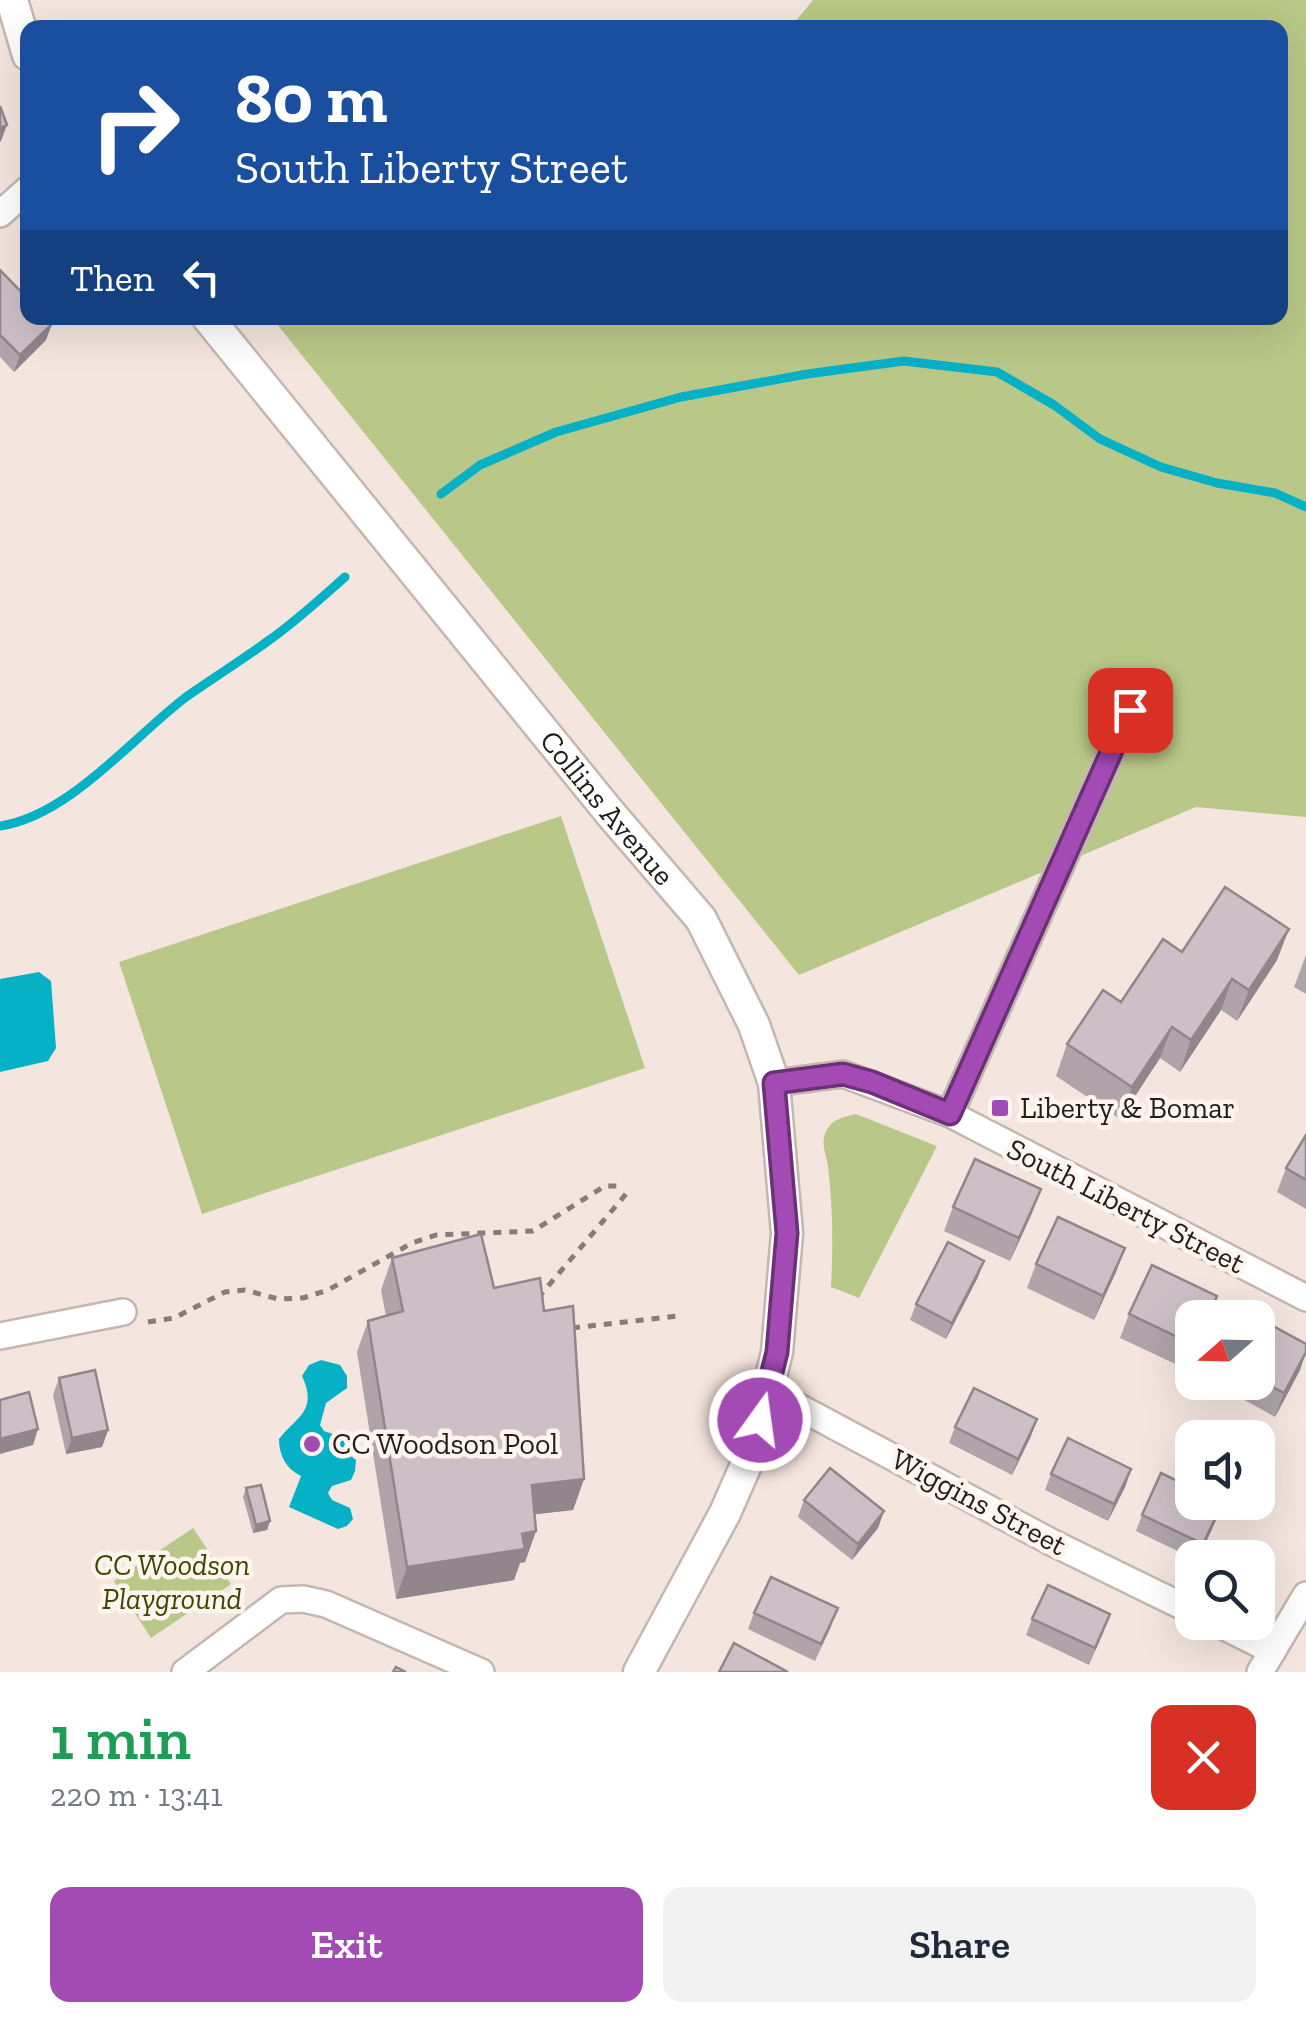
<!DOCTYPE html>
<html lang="en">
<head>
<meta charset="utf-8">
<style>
  :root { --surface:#fff; --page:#f2f2f3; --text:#1f2937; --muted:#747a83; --accent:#a44ab5 }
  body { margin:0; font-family:"Zilla Slab",serif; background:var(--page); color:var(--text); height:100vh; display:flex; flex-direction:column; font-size:38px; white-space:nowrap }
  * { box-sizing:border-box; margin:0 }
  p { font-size:32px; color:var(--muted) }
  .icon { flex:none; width:55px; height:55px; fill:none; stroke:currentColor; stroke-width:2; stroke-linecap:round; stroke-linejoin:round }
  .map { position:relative; height:1672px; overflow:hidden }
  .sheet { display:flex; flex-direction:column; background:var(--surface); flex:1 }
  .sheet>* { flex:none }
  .hud { position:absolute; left:20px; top:20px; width:1268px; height:305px; border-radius:20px; box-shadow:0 10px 40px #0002; background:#1a4fa0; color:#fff; overflow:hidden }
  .needle { width:65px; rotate:250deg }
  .fabs { position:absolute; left:1175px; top:1300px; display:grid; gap:20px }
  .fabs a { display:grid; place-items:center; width:100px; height:100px; border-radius:20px; background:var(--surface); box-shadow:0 10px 40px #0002; font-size:50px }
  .pin { position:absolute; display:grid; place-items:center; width:85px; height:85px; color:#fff; margin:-42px; border-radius:20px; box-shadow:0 5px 15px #0006 }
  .me { position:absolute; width:110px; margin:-55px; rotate:14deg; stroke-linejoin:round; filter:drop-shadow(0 0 8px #0008) }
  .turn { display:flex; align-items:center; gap:35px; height:210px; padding:0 50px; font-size:45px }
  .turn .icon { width:130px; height:130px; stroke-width:2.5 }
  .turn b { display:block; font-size:70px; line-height:85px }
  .then { display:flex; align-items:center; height:95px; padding:0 50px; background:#0003; gap:20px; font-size:38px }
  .round { display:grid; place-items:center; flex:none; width:105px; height:105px; border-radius:20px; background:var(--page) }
  .head { display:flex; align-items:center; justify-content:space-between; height:170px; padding:0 50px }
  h1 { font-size:60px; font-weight:600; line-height:75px; color:#1e9e55 }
  .cta { display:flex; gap:20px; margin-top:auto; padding:20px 50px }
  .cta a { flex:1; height:115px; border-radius:20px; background:var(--accent); color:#fff; font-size:40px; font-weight:600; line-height:115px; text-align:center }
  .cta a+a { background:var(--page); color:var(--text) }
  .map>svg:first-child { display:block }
</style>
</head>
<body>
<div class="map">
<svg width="1306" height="1672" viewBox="0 0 1306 1672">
  <rect width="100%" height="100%" fill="#f4e6de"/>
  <path fill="#b9c888" d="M813 0H1306V817L1196 807 799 975 272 318H1280V28L791 27Z
    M561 816 645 1068 202 1214 119 962Z
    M856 1114 937 1146 859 1298 831 1287C833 1248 833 1206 828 1166 826 1153 819 1141 828 1128 834 1118 845 1117 856 1114Z
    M193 1528 231 1584 151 1638 114 1581Z"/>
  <path fill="#06b1c6" d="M39 972 51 981 56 1048 48 1061 0 1072V979Z
    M321 1360 340 1365 347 1376V1388L326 1403 320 1425 324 1431 347 1439 343 1450 356 1460 355 1471 351 1480 332 1486 328 1493 332 1500 350 1508 353 1519 347 1526 338 1529 289 1507 301 1476C286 1469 279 1455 279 1439 297 1416 318 1411 302 1376L309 1365Z"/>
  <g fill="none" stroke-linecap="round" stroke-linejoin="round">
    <path stroke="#06b1c6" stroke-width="9" d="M441 494 480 465 556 432 681 397 807 374 904 361 997 372 1054 405 1100 439 1161 467 1217 483 1275 493 1306 507
      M0 826C69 816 132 738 186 697 213 678 242 660 268 641 295 622 320 599 345 577"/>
    <g stroke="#c4b7af" stroke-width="30">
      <path id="minor" d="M0 214 28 189
        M774 1083 843 1074 950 1114 1306 1298
        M950 1114 1130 710
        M0 1336 123 1312
        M767 1390 1055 1544 1192 1611
        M1215 1622 1273 1651
        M185 1672 281 1600 303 1599 326 1604 481 1672
        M1260 1672 1306 1595"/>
    </g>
    <g stroke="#c4b7af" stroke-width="35">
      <g id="tertiary">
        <path d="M12 0 28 55"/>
        <path id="s1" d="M208 318 610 813 701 919 754 1025 774 1083 787 1233 777 1352 753 1449 725 1513 639 1672"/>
      </g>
    </g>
    <path stroke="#867d77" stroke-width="5" stroke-dasharray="8 8" stroke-linecap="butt" d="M538 1298 626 1194
      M148 1322 174 1318 225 1292 245 1290 278 1299 303 1298 328 1290 412 1243 436 1235 533 1231 605 1186H617
      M572 1328 678 1316"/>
    <use href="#minor" stroke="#fff" stroke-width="25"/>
    <use href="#tertiary" stroke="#fff" stroke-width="30"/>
  </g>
  <path fill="#b0a4aa" d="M28 251V268L23 262Z
    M0 270 46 340 14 372 0 357Z
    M1182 952 1277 960 1237 1021 1221 1010 1180 1072 1160 1058 1120 1119 1056 1076 1067 1044Z
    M1306 955V994L1294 987Z
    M1306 1135V1209L1277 1192 1286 1168Z
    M953 1207 1032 1213 1010 1261 944 1231Z
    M392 1258 494 1288 544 1311 584 1479 573 1510 535 1514 536 1531 525 1562 520 1563 514 1580 396 1599 357 1352 368 1321 386 1316 381 1290Z
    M1036 1264 1116 1272 1094 1320 1027 1288Z
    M978 1277 946 1339 910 1320 916 1304Z
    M1217 1296 1210 1318H1192V1355L1186 1369 1120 1338 1129 1314Z
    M1258 1318 1300 1370 1275 1417 1212 1382H1258Z
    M59 1378 108 1430 102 1447 66 1454 53 1395Z
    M955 1427 1031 1436 1012 1475 949 1443Z
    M1051 1474 1126 1485 1108 1521 1045 1490Z
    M246 1488 270 1521 267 1530 253 1533 243 1497Z
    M804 1500 884 1511 878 1528 852 1560 798 1517Z
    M1142 1515 1217 1518 1199 1558H1192L1136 1531Z
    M754 1613 832 1625 815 1661 748 1629Z
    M1032 1619 1104 1631 1089 1665 1026 1635Z"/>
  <path fill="#90868b" d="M7 125 1 141 0 142V128Z
    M52 324 46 340 14 372 20 355Z
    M1289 929 1277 960 1237 1021 1249 990Z
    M1232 979 1221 1010 1180 1072 1191 1040Z
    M1172 1027 1160 1058 1120 1119 1132 1087Z
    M1041 1189 1032 1213 1010 1261 1019 1238Z
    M1125 1248 1116 1272 1094 1320 1103 1296Z
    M984 1261 978 1277 946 1339 952 1323Z
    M1306 1352 1300 1370 1275 1417 1284 1393Z
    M1037 1419 1031 1436 1012 1475 1018 1459Z
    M38 1429 33 1445 0 1454V1439Z
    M108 1430 102 1447 66 1454 72 1438Z
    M1131 1469 1126 1485 1108 1521 1114 1504Z
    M584 1479 573 1510 521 1516 532 1485Z
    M1223 1502 1217 1518 1198 1558 1203 1544Z
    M884 1511 878 1528 852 1560 858 1544Z
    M270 1521 267 1530 253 1533 256 1525Z
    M536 1531 525 1562 520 1563 514 1580 396 1599 407 1567Z"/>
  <path fill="#cdbfc6" stroke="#90868b" stroke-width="2.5" d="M0 106 7 125 0 128Z
    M0 270 28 299V318H45L52 324 20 355 0 335Z
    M1225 887 1289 929 1249 990 1232 979 1191 1040 1172 1027 1132 1087 1067 1044 1103 990 1121 1002 1163 939 1182 952Z
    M1306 1135V1180L1286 1168Z
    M975 1159 1041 1189 1019 1238 953 1207Z
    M1058 1217 1125 1248 1103 1296 1036 1264Z
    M481 1234 494 1288 540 1278 544 1311 573 1306 584 1479 532 1485 536 1531 522 1534 525 1549 407 1567 368 1321 403 1311 392 1258Z
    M948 1242 984 1261 952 1323 916 1304Z
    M1152 1265 1217 1296 1208 1318H1192V1344L1129 1314Z
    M1243 1310 1257 1318H1240Z
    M1258 1318 1306 1344V1352L1284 1393 1258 1379Z
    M95 1370 108 1430 72 1438 59 1378Z
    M974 1388 1037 1419 1018 1459 955 1427Z
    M29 1392 38 1429 0 1439V1400Z
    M1068 1438 1131 1469 1114 1504 1051 1474Z
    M830 1468 884 1511 858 1544 804 1500Z
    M1161 1473 1192 1488V1502H1223L1203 1544 1142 1515Z
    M261 1485 270 1521 256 1525 246 1488Z
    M771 1577 838 1608 821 1644 754 1613Z
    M1048 1585 1110 1614 1095 1648 1032 1619Z
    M734 1643 788 1672H719Z
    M396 1667 406 1672H393Z"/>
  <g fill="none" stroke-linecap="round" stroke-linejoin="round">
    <g stroke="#6b3076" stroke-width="25">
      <path id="route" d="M760 1420 777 1352 787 1233 774 1083 843 1074 872 1082 950 1114 1130 710"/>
    </g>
    <use href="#route" stroke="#a44ab5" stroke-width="18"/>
  </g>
  <g fill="#a44ab5" stroke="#fff4ee" stroke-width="4">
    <rect x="990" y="1098" width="20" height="20" rx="5"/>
    <circle cx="312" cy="1444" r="10"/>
  </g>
  <g text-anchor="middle" stroke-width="9" stroke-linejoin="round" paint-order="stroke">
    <g font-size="30" fill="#221d1a" stroke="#fff4ee">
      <text dy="10" stroke="none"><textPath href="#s1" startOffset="632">Collins Avenue</textPath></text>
      <text transform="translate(1126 1206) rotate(27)" y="10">South Liberty Street</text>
      <text transform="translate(979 1502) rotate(28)" y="10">Wiggins Street</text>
    </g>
    <g font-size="30" fill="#221d1a" stroke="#fff4ee" text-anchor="start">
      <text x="1020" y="1118">Liberty &amp; Bomar</text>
      <text x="332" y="1454">CC Woodson Pool</text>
    </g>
    <g font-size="30" font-style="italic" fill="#3d4700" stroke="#fff4ee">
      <text x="172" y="1575">CC Woodson<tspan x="172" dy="34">Playground</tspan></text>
    </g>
  </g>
</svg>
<div class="fabs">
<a><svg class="needle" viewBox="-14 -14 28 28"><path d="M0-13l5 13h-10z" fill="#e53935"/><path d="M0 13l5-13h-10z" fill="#747a83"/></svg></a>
<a><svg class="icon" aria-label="sound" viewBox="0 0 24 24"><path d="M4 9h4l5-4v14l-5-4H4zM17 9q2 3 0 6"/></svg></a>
<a><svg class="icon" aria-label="search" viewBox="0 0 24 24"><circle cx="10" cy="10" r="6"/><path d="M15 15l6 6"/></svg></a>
</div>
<div class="pin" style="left:1130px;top:710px;background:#d93025"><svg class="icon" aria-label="arrive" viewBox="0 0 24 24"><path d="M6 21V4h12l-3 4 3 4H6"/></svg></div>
<svg class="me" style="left:760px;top:1420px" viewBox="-20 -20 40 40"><circle r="17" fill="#a44ab5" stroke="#fff" stroke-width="3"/><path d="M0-11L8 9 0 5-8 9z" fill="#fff"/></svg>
<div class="hud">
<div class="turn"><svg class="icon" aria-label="right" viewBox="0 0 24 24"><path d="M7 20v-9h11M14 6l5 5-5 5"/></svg><div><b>80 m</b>South Liberty Street</div></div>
<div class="then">Then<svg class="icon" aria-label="left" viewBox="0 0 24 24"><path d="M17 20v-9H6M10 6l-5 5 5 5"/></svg></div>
</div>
</div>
<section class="sheet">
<div class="head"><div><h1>1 min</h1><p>220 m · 13:41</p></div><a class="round" style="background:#d93025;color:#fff"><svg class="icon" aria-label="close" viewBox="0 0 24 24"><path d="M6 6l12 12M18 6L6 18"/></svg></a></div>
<div class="cta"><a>Exit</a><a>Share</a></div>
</section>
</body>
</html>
